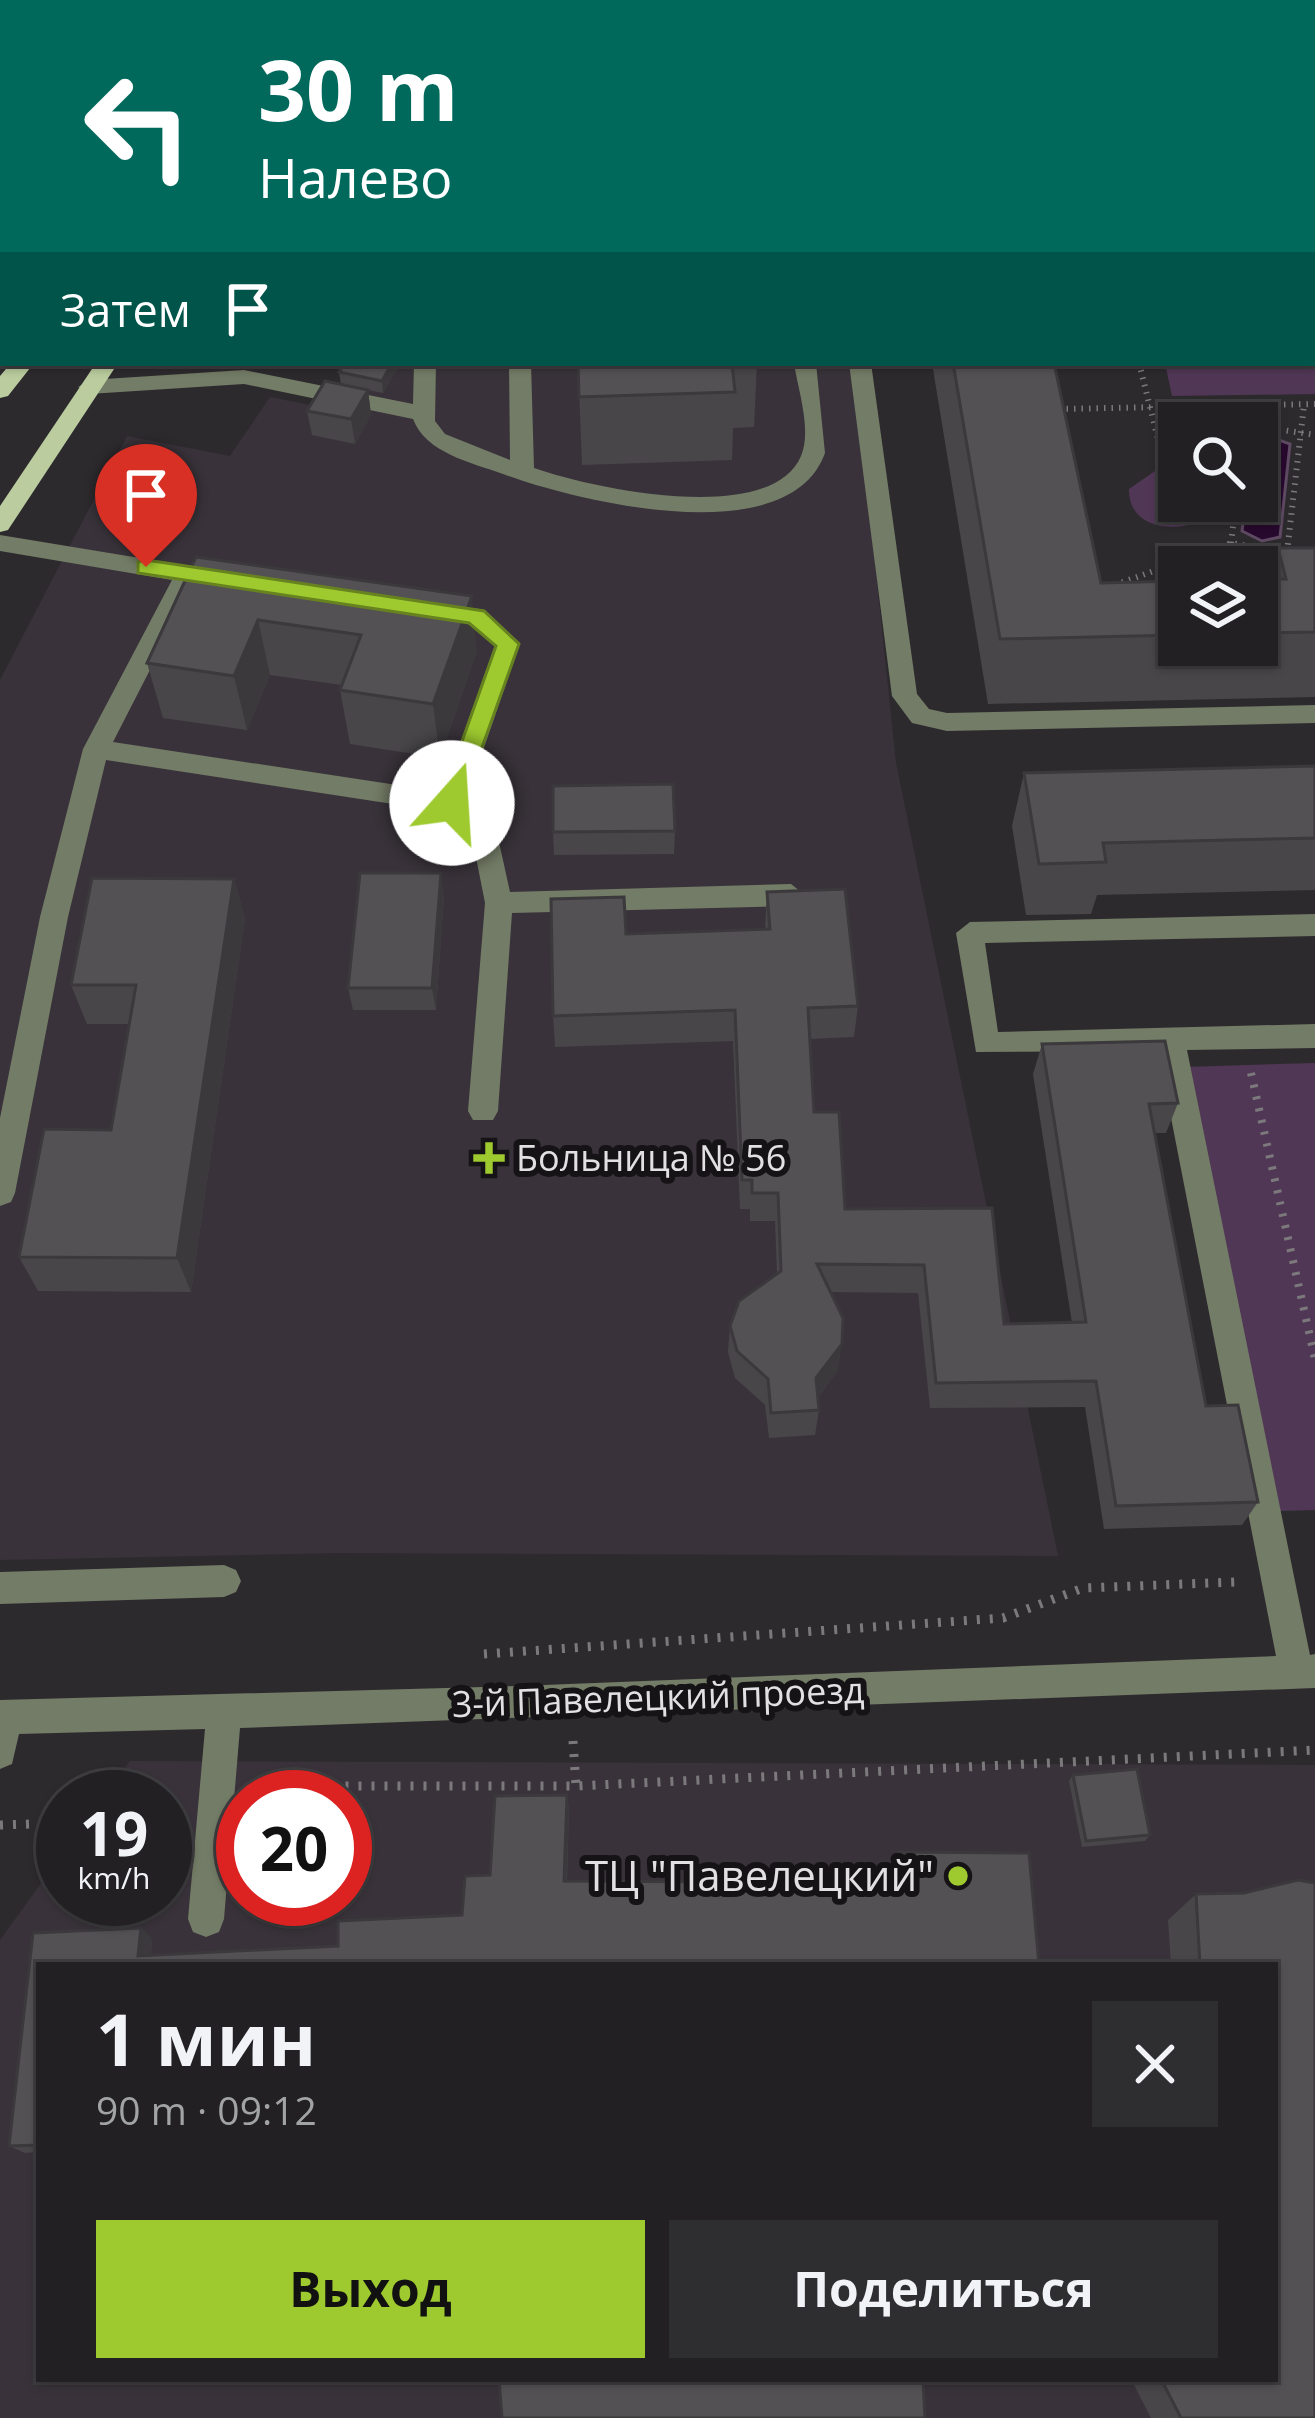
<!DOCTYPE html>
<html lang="ru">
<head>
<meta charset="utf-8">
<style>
  :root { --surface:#222022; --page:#2e2d2f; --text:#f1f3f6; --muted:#a2a3a5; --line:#3f3e40; --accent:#9eca2f }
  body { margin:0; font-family:"Open Sans",sans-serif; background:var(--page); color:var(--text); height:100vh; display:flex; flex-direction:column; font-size:45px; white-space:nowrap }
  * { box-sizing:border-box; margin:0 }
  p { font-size:39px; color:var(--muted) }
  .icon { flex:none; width:66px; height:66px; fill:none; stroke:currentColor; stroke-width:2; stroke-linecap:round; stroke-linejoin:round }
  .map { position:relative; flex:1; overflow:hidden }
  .panel { position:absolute; left:36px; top:1962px; width:1242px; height:420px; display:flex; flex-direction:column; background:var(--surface); border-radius:0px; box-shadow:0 3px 9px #0004,0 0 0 3px var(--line) }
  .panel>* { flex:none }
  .banner { position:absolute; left:0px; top:0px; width:1317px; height:366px; box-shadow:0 3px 9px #0004,0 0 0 3px var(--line); background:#00695c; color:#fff; overflow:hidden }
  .fabs { position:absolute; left:1158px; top:402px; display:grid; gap:24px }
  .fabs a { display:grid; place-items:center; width:120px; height:120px; border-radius:0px; background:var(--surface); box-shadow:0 3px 9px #0004,0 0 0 3px var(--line); font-size:60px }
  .speed { position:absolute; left:36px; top:1770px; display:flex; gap:24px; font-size:60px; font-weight:700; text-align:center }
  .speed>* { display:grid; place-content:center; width:156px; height:156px; border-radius:50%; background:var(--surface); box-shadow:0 3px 9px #0004,0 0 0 3px var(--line); line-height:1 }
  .speed small { font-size:30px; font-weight:400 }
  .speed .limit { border:18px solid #d22; background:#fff; color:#111 }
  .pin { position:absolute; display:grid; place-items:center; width:102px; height:102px; color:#fff; margin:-123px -51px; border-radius:50% 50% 50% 0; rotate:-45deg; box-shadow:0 0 12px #0007 }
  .pin .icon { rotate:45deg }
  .me { position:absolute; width:132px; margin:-66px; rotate:19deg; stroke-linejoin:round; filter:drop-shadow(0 0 9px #0008) }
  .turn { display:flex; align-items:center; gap:42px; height:252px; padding:0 60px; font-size:54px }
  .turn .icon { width:156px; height:156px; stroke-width:2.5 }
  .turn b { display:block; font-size:84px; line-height:102px }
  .then { display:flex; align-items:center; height:114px; padding:0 60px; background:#0003; gap:24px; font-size:45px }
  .round { display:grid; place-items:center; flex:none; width:126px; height:126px; border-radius:0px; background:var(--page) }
  .overview { display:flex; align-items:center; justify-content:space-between; height:204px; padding:0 60px }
  h1 { font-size:72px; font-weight:700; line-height:90px }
  .cta { display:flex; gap:24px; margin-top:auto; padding:24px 60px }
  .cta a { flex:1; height:138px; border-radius:0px; background:var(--accent); color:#111; font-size:48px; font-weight:700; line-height:138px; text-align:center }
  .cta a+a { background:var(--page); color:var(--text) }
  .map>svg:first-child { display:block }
</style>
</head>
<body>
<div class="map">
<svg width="1315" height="2418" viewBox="0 0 1315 2418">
  <rect width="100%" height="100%" fill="#2d2a2e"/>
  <path fill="#39323a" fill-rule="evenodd" d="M354 363H854L896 763 1058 1556 339 1553 0 1560V680L127 436 230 456 270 397 325 408Z
    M130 1761 1315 1765V2418H0V1940L63 1853V1899H165V1797H103ZM243 1797H345V1899H243ZM39 1965H1275V2379H39Z"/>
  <path fill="#513756" d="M1165 363 1315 367V394L1172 396Z
    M1155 471 1179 473V501H1213L1209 516C1181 535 1128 531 1129 489Z
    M1315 1063V1510L1280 1511 1184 1067Z"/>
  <path fill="#27092d" stroke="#5f4a63" stroke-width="3" d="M0 0H511L3 3 0 302Z
    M1268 436 1290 444 1280 537 1262 541 1242 531 1246 501H1257V437Z"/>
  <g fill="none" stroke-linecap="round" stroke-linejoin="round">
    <path stroke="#7c797c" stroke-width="6" stroke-dasharray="1.5 6" stroke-linecap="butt" d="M829 3 836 0
      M1139 363 1164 463
      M1059 409 1315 404
      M1159 410 1240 423
      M1247 423 1249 405
      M1257 426 1315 435
      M1231 543 1236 501
      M1287 552 1304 405
      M1115 585 1231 543 1284 552"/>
    <path stroke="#7c797c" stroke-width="8" stroke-dasharray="3 9" stroke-linecap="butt" d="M1251 1073 1315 1359"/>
    <path stroke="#7c797c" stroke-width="9" stroke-dasharray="3 10" stroke-linecap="butt" d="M484 1654 1003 1618 1083 1588 1236 1582
      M573 1741 576 1786
      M295 1797 334 1786H576L1315 1750
      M0 1825 63 1823"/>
    <path fill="#737c66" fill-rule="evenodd" d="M414 363H436L435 421 445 434 510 460 509 363H531L534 468C587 487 771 528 801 456 812 430 798 390 794 363H816L825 453C789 554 575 501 503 474 470 462 426 453 413 419L244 384 89 394 78 387 89 380 244 370 413 404Z
      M849 363H871L917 694 929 709 947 713 1315 705V723L947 731 912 723 892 696Z
      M0 535 225 572 237 580 225 588 194 584 113 742 443 792 495 645 469 624 433 619 421 610 433 601 485 610 520 643 466 800 497 833 510 892 791 884 805 895 791 906 512 913 498 1111 493 1120H473L468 1111 485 903 472 837 445 812 106 760 68 917 15 1193 11 1202 0 1206V1118L40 917 83 749 172 580 0 551Z
      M1315 914V936L985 943 998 1032 1315 1024V1048L1187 1050 1310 1655 1315 1654V1688L240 1728 224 1919 219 1932 206 1937 193 1932 188 1919 205 1729 19 1734 12 1764 0 1769V1700L519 1686 1276 1656 1158 1051 976 1052 956 933 970 922Z
      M224 1565 236 1570 241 1581 236 1592 224 1597 0 1604V1572Z"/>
    <path fill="#bbcc9f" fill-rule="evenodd" d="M585 0H610L582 3Z
      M644 0H669L641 3Z
      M11 363H34L8 396 0 398V376Z
      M96 363H118L8 530 0 532V506Z"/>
  </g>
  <path fill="#484649" d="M1315 0V199H1314Z
    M1314 248 1315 249V355H1314Z
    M345 363H401L383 393 368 390 371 415 355 444 312 435 307 411 341 385 339 372Z
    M578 363H757L754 427 733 428 732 460 582 465Z
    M932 363H1054L1101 583 1179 581V645H1257V579H1268L1278 548H1315V697L988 704Z
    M196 557 477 651 440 758 350 744 340 690 342 685 270 675 247 730 163 718 147 663Z
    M1315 766V890L1097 895 1091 914 1026 915 1012 826 1024 773Z
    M675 831 674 854 554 855 553 832Z
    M234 879 245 919 191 1292 38 1291 19 1257 111 1130 130 1024H87L71 985Z
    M767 892 858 1006 854 1037 810 1039 814 1112 845 1209 1004 1324 1072 1323 1033 1074 1042 1044 1178 1103 1166 1133H1154L1206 1406 1258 1502 1242 1525 1104 1529 1085 1407 930 1408 918 1293 830 1292 838 1370 818 1397 819 1410 815 1435 769 1438 765 1405 735 1378 728 1352 730 1326 777 1274 775 1221H750V1209H740L733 1041 555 1047 553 1016 626 934 765 930Z
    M444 896 436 1010H353L348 988Z
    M1073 1775 1150 1835 1145 1841 1082 1847 1069 1781Z
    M567 1795 569 1809 567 1881 895 1883 894 1864 900 1852 1029 1853 1039 1965H39V2152L25 2153 9 2146 33 1933 141 1928 152 1939 151 1955 338 1946V1921L462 1915 465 1876 490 1875 495 1796Z
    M1298 1880 1315 1883V2418H1151L1131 2379H1275V1965H1171L1168 1920 1196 1894 1244 1893Z"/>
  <path fill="#3b393c" d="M392 363H401L383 393 382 381Z
    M368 390 371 415 355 444 351 419Z
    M472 596 477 651 440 758 433 704Z
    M258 620 270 675 247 730 234 676Z
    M441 873 444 896 436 1010 432 988Z
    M234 879 245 919 191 1292 177 1258Z
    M842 1344 838 1370 812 1404 816 1378Z
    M567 1795 569 1809 566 1893 564 1881Z
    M141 1928 152 1939 150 1965 138 1956Z"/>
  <path fill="#545155" stroke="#3b393c" stroke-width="3" d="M845 0H1315V127L1314 3H843Z
    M1314 248 1315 249V309L1314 308Z
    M345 363H392L382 381 339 372Z
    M578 363H732L735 392 579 397Z
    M953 363H1054L1101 583 1179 581V635L1000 639Z
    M325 381 368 390 351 419 307 411Z
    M1278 548H1315V632L1257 633V579H1286Z
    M196 557 472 596 433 704 340 690 361 635 258 620 234 676 147 663Z
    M1315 766V838L1103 843 1106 862 1039 864 1024 773Z
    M673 784 675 831 553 832V786Z
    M360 873H441L432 988H348Z
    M92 878 234 879 177 1258 19 1257 44 1129 111 1130 136 985H71Z
    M845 889 858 1006 808 1008 814 1112H839L845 1209 992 1208 1004 1324 1086 1322 1042 1044 1165 1041 1178 1103 1149 1104 1206 1406 1238 1405 1258 1502 1116 1506 1096 1381 936 1383 924 1265 817 1264 843 1318 842 1344 816 1378 819 1410 771 1413 768 1379 737 1351 730 1326 739 1301 781 1271 778 1193H752V1180H742L735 1010 553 1016 551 899 624 897 626 934 770 929 767 892Z
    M1137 1769 1150 1835 1086 1841 1073 1775Z
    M567 1795 564 1881 901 1883 900 1852 1029 1853 1039 1965H39V2145L9 2146 33 1933 141 1928 138 1956 338 1946V1921L462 1915 465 1876 490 1875 495 1796Z
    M1298 1880 1315 1883V2418H1181L1161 2379H1275V1965H1200L1196 1894 1244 1893Z
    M499 2379H923L925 2418H502Z"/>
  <path fill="#9eca2f" stroke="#67831f" stroke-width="3" d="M146 560 484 611 519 644 460 809H443L440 803 496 646 469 623 138 573V562Z"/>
  <g fill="#9eca2f" stroke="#151315" stroke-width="4.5">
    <path d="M483 1140h12v12h12v12h-12v12h-12v-12h-12v-12h12z"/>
    <circle cx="958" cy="1876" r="12"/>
  </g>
  <g text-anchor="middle" stroke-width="12" stroke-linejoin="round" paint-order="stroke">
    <g font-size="36" fill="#e2e0e2" stroke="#151315" text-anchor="start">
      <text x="516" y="1171">Больница № 56</text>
    </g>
    <g font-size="36" fill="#e2e0e2" stroke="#151315">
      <text transform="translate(658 1697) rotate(-2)" y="13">3-й Павелецкий проезд</text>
    </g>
    <g font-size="42" fill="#e2e0e2" stroke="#151315" text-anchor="end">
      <text x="934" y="1891">ТЦ "Павелецкий"</text>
    </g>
  </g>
</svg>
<div class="fabs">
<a><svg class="icon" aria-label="search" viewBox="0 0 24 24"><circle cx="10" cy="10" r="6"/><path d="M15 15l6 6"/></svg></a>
<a><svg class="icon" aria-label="layers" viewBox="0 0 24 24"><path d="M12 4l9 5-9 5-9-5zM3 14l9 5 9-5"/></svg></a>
</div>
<div class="speed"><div>19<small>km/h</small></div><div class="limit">20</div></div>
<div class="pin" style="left:146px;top:567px;background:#d93025"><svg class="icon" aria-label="arrive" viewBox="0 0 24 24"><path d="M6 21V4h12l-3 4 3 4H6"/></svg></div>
<svg class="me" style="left:452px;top:803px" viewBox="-20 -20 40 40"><circle r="19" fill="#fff"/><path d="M0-13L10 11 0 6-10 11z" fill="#9eca2f"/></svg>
<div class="banner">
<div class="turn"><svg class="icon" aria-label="left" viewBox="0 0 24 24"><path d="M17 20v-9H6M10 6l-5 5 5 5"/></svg><div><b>30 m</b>Налево</div></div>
<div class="then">Затем<svg class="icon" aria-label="arrive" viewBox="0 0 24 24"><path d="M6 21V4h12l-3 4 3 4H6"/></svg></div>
</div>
<section class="panel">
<div class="overview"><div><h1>1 мин</h1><p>90 m · 09:12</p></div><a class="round"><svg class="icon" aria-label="close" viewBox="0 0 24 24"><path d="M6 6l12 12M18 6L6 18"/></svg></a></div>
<div class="cta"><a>Выход</a><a>Поделиться</a></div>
</section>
</div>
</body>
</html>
